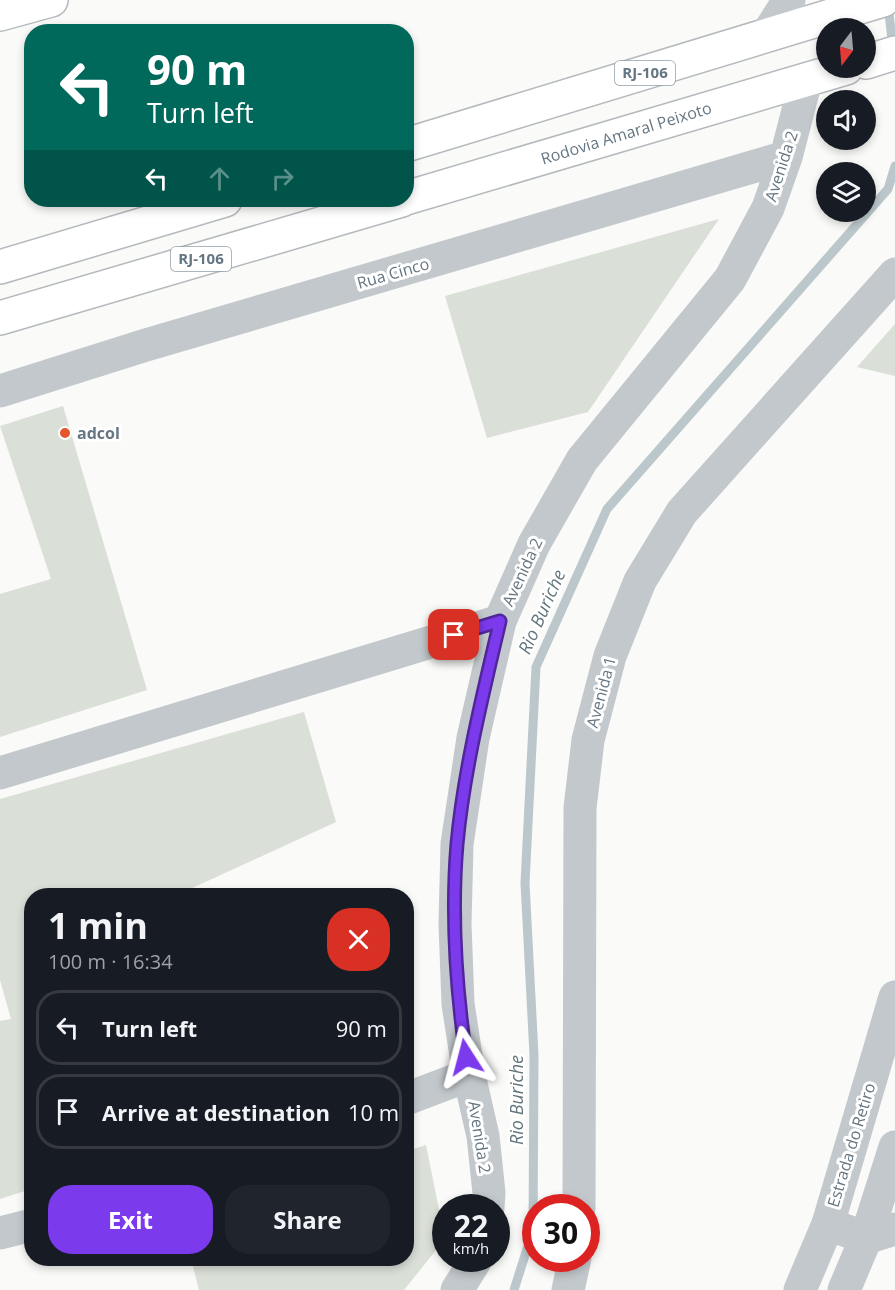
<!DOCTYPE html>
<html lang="en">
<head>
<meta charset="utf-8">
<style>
  :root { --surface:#171b24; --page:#20242c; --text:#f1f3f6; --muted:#9ea1a6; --line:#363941; --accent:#7c3aed }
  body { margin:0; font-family:"Open Sans",sans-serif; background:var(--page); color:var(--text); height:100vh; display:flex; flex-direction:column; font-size:22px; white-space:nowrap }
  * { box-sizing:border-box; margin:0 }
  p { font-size:20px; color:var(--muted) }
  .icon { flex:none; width:33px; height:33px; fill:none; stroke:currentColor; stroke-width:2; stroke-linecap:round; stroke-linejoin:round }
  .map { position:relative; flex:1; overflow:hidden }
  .panel { position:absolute; left:24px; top:888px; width:390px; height:378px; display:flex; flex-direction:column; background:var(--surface); border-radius:24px; box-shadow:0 3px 9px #0003 }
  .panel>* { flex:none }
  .guide { position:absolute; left:24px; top:24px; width:390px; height:183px; border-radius:24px; box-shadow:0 3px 9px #0003; background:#00695c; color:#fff; overflow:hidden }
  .needle { width:39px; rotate:196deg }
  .buttons { position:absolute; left:816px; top:18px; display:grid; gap:12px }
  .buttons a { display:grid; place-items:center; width:60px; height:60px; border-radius:50%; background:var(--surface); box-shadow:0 3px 9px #0003; font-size:30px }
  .speed { position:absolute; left:432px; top:1194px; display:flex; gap:12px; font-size:30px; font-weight:700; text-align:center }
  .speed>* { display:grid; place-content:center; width:78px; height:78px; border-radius:50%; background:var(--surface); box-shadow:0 3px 9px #0003; line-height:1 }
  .speed small { font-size:15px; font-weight:400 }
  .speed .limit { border:9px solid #d22; background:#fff; color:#111 }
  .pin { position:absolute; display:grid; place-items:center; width:51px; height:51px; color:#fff; margin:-26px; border-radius:12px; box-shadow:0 3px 9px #0006 }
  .me { position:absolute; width:66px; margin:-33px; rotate:351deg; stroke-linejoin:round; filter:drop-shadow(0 0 4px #0008) }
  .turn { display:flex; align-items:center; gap:21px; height:126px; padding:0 24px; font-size:27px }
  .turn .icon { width:78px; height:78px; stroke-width:2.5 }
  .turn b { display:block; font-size:42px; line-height:51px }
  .lanes { display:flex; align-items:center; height:57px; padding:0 24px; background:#0003; justify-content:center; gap:30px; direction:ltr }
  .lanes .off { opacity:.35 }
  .round { display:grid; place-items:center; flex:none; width:63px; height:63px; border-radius:24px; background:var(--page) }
  .headline { display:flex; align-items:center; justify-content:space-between; height:102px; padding:0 24px }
  h1 { font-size:36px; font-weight:700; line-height:45px }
  .action { display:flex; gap:12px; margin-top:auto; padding:12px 24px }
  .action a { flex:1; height:69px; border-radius:24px; background:var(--accent); color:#fff; font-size:24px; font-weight:700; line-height:69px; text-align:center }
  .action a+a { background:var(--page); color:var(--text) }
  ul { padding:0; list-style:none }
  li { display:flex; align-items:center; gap:18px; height:75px; margin:0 12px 9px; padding:0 12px; border:3px solid var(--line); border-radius:24px }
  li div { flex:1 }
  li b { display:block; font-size:22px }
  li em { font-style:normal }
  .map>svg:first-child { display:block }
</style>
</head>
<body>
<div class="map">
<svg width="895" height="1290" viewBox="0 0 895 1290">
  <rect width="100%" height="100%" fill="#fafaf8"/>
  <path fill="#dadfd7" d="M719 219 588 412 487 438 445 296Z
    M895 324V376L857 367Z
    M63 406 147 690 0 737V594L51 579 0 426Z
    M304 712 336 822 177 895 32 896 31 1189 0 1199V1021L11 1019 0 980V799Z
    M426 1145 445 1239 404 1290H199L191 1259 406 1258 407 1151Z"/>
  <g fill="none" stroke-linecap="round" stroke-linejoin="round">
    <path stroke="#bbc7cb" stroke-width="9" d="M888 5 893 48
      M514 1290 533 1230 534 1055 525 883 536 667 607 509 888 189 895 166"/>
    <g stroke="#b3babf" stroke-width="36">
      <path id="secondary" d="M0 14 51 0"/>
    </g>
    <g stroke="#b4b9bd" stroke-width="36">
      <path id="trunk" d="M866 62 895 53
        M406 145 883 0
        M406 198 846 68
        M0 267 225 200
        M0 318 402 200"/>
    </g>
    <path stroke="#c3c8cc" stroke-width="33" d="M766 36 789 0
      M0 391 146 345 786 157
      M0 773 500 621
      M406 1099 469 1075
      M488 1208 489 1193 483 1136 469 1075 458 1004 455 924 457 844 473 738 500 621 534 544 582 460 730 279 768 208 786 157 806 80
      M579 1208 580 808 588 740 610 656 640 581 682 512 895 274
      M828 1224 866 1238 895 1229
      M0 1233 32 1225
      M457 1290 477 1258
      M568 1290 575 1258"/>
    <path stroke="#c3c8cc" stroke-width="33" d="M800 1290 828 1224 895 997
      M844 1290 866 1238 895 1147"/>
    <use href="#secondary" stroke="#fff" stroke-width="33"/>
    <use href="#trunk" stroke="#fff" stroke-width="33"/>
  </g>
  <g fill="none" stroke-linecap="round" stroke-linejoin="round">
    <g stroke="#51269a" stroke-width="15">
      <path id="route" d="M454 635 500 621C483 694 464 769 457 844 451 915 456 987 466 1057"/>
    </g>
    <use href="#route" stroke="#7c3aed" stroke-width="10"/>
  </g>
  <circle fill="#e4572e" stroke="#fff" stroke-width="2" cx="65" cy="433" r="6"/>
  <g text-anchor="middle" stroke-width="6" stroke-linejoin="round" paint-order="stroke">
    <g fill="#fff" stroke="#939fa8" stroke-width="1.5">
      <rect x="615" y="61" width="60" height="24" rx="4.5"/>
      <rect x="171" y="247" width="60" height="24" rx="4.5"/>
    </g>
    <g font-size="15" font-weight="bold" fill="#657683">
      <text x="645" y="78">RJ-106</text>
      <text x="201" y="264">RJ-106</text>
    </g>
    <g font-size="16" fill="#657683" stroke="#fff">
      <text transform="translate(626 133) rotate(-17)" y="6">Rodovia Amaral Peixoto</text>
      <text transform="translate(781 166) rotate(-72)" y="6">Avenida 2</text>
      <text transform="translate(393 273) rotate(-16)" y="6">Rua Cinco</text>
      <text transform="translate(522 572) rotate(-65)" y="6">Avenida 2</text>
      <text transform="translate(601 692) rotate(-75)" y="6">Avenida 1</text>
      <text transform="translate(480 1137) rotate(81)" y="6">Avenida 2</text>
      <text transform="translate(851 1145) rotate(-73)" y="6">Estrada do Retiro</text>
    </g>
    <g font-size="16" font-weight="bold" fill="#657683" stroke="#fff" text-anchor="start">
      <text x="77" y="439">adcol</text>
    </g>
    <g font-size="18" font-style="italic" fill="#60757c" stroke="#fff">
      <text transform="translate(542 612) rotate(-66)" y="6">Rio Buriche</text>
      <text transform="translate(517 1100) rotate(-90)" y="6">Rio Buriche</text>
    </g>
  </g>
</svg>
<div class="buttons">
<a><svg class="needle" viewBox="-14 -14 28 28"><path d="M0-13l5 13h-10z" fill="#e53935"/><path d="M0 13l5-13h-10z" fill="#9ea1a6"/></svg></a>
<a><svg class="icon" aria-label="sound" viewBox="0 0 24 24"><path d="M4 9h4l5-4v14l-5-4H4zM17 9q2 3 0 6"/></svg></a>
<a><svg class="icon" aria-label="layers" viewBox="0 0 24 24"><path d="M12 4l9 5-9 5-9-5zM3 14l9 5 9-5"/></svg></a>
</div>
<div class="speed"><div>22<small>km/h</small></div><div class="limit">30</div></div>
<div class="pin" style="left:454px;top:635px;background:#d93025"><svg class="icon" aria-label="arrive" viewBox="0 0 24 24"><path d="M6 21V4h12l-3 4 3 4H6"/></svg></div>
<svg class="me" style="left:466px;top:1057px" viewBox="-20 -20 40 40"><path d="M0-17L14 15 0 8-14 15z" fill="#7c3aed" stroke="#fff" stroke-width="4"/></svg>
<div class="guide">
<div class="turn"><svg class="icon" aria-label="left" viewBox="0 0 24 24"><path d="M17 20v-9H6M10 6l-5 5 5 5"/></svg><div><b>90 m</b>Turn left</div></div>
<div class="lanes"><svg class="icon" aria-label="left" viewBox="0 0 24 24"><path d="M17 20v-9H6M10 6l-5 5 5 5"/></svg><svg class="icon off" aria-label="ahead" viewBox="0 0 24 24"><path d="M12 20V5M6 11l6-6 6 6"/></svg><svg class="icon off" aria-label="right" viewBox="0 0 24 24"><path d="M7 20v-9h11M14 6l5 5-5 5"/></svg></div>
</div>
<section class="panel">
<div class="headline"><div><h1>1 min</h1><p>100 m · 16:34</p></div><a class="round" style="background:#d93025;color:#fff"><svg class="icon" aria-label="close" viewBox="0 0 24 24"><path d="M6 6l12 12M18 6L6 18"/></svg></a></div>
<ul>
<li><svg class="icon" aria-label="left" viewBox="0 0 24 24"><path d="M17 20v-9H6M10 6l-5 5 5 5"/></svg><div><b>Turn left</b></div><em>90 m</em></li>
<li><svg class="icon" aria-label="arrive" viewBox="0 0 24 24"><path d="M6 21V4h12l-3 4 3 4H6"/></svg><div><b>Arrive at destination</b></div><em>10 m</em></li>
</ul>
<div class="action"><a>Exit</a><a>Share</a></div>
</section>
</div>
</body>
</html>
